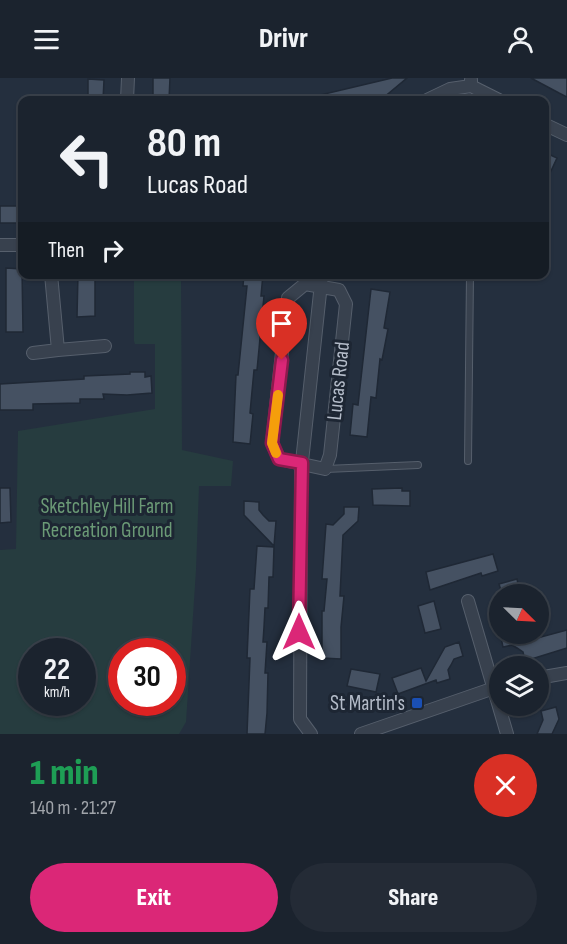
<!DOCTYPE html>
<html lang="en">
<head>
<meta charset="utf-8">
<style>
  :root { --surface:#1b232e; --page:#242b36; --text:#f1f3f6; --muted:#a0a4aa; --line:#39404a; --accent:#db2777 }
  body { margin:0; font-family:"Sofia Sans Condensed",sans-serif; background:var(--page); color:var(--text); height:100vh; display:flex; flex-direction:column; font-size:22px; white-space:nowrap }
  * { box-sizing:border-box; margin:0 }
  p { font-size:20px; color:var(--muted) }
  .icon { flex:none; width:33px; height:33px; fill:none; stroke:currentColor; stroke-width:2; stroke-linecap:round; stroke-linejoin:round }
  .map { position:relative; height:656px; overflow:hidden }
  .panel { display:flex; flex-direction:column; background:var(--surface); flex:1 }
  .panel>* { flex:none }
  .guide { position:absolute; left:18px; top:18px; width:531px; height:183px; border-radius:12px; box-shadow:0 2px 4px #0004,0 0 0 2px var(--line); background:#1b232e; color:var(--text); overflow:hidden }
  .needle { width:39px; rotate:114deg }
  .fabs { position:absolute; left:489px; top:506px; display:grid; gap:12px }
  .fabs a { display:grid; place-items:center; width:60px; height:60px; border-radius:50%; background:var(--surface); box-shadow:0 2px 4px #0004,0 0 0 2px var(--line); font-size:30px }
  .speed { position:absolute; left:18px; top:560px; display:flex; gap:12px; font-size:30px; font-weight:700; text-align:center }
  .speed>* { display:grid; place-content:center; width:78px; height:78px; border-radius:50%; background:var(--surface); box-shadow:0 2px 4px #0004,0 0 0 2px var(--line); line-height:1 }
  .speed small { font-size:15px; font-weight:400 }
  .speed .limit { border:9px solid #d22; background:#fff; color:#111 }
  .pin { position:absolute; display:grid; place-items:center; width:51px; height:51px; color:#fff; margin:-62px -26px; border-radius:50% 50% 50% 0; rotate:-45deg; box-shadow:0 0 6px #0007 }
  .pin .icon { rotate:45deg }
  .me { position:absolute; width:66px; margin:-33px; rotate:0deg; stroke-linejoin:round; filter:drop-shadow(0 0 4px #0008) }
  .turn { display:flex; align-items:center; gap:21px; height:126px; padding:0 30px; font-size:27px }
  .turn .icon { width:78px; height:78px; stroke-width:2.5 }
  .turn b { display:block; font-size:42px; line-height:51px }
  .then { display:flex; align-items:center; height:57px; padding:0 30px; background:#0003; gap:12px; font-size:22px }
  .round { display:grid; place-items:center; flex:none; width:63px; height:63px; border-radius:32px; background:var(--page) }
  .overview { display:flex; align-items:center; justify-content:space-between; height:102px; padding:0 30px }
  h1 { font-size:36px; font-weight:800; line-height:45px; color:#1e9e55 }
  .primary-button { display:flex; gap:12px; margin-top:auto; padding:12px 30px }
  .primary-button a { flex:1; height:69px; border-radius:36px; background:var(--accent); color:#fff; font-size:24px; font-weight:800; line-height:69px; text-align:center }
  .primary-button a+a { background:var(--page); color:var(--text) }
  header { display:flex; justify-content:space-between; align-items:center; height:78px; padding:0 30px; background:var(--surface); font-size:27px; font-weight:800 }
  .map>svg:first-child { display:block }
</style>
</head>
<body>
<header><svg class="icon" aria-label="menu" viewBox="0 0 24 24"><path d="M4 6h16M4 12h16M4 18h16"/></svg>Drivr<svg class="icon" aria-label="person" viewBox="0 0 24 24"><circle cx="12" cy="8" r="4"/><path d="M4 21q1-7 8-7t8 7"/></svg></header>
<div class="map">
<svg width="567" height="656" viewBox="0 0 567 656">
  <rect width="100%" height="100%" fill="#242f3e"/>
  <path fill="#263c3f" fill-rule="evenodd" d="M181 198 182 372 233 383 231 408H199L196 492 186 644 179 656H0V472L16 471 18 353 155 331V266H135L134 263V199ZM32 573H82V624H32ZM122 573H172V624H122Z"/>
  <path fill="#455162" stroke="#1f2835" stroke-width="1.5" d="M153 0H170L169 22H153Z
    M392 0H407L383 20 371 22H316V18Z
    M531 0H567V19L559 15Z
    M88 1 104 2 103 22H88Z
    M544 74 557 80 544 108Z
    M0 128H18V145H0Z
    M6 190 22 191 23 254H6Z
    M78 196H95V238L77 239Z
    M244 196H263L261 218H264L257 292H254L250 335 253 336 250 366 233 364 236 297H238L247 208H243Z
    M371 211 390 214 384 250 388 251 382 282 380 281 376 320 371 319 367 359 350 357 353 326 358 327Z
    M130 294H145V299L151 298 152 315 127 317 103 316 104 321H80V325L33 326V332H0V306L84 301V298L130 296Z
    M0 410H10L11 444 0 445Z
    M402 410V413H410V428L373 427 372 411Z
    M244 423 259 424V432L263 437 269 443H276L274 468 244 437Z
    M344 429H359L358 443 343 457 340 518H344L341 549V581L322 580V533H324L327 501H322L326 446 333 447 344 436Z
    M257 468 274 469 273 499H269L268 530H265L264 549 263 564H267L265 595H268L267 635 265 656H247L250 580H247L250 511H254Z
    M493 476 498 493 482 498 481 495 430 512 426 494Z
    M517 501 520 516H502L499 506Z
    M434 523 441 551 425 555 418 528Z
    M567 552V570L525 583 523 574 517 570 512 567 503 569 500 555H518L530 562Z
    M459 564 463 578 454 581 451 587 448 592 450 601 437 605 436 602 398 616 392 600 421 590 426 603 445 569Z
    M351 591 380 596 376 614 347 608Z
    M556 629 559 641 552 656H537L543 642 541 633Z"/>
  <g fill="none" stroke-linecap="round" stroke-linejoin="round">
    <g stroke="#565f6c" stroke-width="8">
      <path id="lane" d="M468 383 470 196
        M326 391 418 387"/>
    </g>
    <g stroke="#565f6c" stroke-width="14">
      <path id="street" d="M471 2V8L499 22
        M127 22 128 0
        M427 22 450 11 471 8
        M544 46 567 57
        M0 167H22
        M51 196 58 272 105 268
        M305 206 339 212 346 226 330 377 325 391 279 381 272 365 288 220Z
        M33 275 58 272
        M468 523 507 656
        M538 600 567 595
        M311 656 300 641 301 393 322 196
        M361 656 500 608"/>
    </g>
    <use href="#lane" stroke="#38414e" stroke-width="6"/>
    <use href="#street" stroke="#38414e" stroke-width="12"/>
  </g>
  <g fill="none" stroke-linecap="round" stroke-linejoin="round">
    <g stroke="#8e194d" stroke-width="15">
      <path id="route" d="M282 282 272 365 279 381 302 385 299 554"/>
    </g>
    <use href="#route" stroke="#db2777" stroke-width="10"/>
    <path stroke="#f59e0b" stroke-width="10" d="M276 375 272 365 278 317"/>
  </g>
  <rect fill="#1a4fb4" stroke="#1d2633" stroke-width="2" x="411" y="619" width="12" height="12" rx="3"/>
  <g text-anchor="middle" stroke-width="6" stroke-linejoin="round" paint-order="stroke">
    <g font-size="21" fill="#b4bcc9" stroke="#1d2633">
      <text transform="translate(338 303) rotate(-84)" y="7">Lucas Road</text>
    </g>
    <g font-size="21" fill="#6b9a76" stroke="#1d2633">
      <text x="107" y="435">Sketchley Hill Farm<tspan x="107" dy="24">Recreation Ground</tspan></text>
    </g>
    <g font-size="21" fill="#b4bcc9" stroke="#1d2633" text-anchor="end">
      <text x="405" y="632">St Martin's</text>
    </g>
  </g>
</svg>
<div class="fabs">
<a><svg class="needle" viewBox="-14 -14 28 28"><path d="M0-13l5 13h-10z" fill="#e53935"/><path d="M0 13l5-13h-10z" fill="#a0a4aa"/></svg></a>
<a><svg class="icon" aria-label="layers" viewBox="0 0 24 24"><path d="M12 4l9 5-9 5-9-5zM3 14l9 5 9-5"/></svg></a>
</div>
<div class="speed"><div>22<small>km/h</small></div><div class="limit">30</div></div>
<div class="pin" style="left:282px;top:282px;background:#d93025"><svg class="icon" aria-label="arrive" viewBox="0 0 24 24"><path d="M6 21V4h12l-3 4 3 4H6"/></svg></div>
<svg class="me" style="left:299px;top:554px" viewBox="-20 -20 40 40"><path d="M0-17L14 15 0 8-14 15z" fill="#db2777" stroke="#fff" stroke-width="4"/></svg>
<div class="guide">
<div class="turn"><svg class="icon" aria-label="left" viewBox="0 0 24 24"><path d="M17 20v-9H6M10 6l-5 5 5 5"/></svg><div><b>80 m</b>Lucas Road</div></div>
<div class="then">Then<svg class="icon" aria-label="right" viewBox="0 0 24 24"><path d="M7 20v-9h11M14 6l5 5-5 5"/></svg></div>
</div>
</div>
<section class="panel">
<div class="overview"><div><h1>1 min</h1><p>140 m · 21:27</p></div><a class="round" style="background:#d93025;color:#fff"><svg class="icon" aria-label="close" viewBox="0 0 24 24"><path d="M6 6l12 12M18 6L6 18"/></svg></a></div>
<div class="primary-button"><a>Exit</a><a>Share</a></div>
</section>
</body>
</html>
